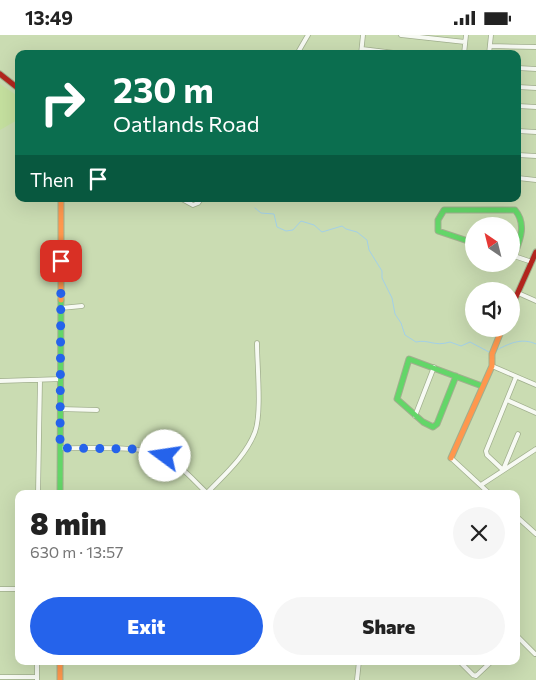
<!DOCTYPE html>
<html lang="en">
<head>
<meta charset="utf-8">
<style>
  :root { --surface:#fff; --page:#f6f6f6; --text:#222; --muted:#767676; --accent:#2563eb }
  body { margin:0; font-family:Commissioner,sans-serif; background:var(--page); color:var(--text); height:100vh; display:flex; flex-direction:column; font-size:19px; white-space:nowrap }
  * { box-sizing:border-box; margin:0 }
  p { font-size:16px; color:var(--muted) }
  .icon { flex:none; width:28px; height:28px; fill:none; stroke:currentColor; stroke-width:2; stroke-linecap:round; stroke-linejoin:round }
  .map { position:relative; flex:1; overflow:hidden }
  .drawer { position:absolute; left:15px; top:455px; width:505px; height:175px; display:flex; flex-direction:column; background:var(--surface); border-radius:10px; box-shadow:0 5px 20px #0002 }
  .drawer>* { flex:none }
  .hud { position:absolute; left:15px; top:15px; width:506px; height:152px; border-radius:10px; box-shadow:0 5px 20px #0002; background:#0b6e4f; color:#fff; overflow:hidden }
  .needle { width:32px; rotate:325deg }
  .fabs { position:absolute; left:465px; top:182px; display:grid; gap:10px }
  .fabs a { display:grid; place-items:center; width:55px; height:55px; border-radius:50%; background:var(--surface); box-shadow:0 5px 20px #0002; font-size:25px }
  .pin { position:absolute; display:grid; place-items:center; width:42px; height:42px; color:#fff; margin:-21px; border-radius:10px; box-shadow:0 2px 8px #0006 }
  .me { position:absolute; width:55px; margin:-28px; rotate:284deg; stroke-linejoin:round; filter:drop-shadow(0 0 4px #0008) }
  .turn { display:flex; align-items:center; gap:18px; height:105px; padding:0 15px; font-size:22px }
  .turn .icon { width:65px; height:65px; stroke-width:2.5 }
  .turn b { display:block; font-size:35px; line-height:42px }
  .then { display:flex; align-items:center; height:48px; padding:0 15px; background:#0003; gap:10px; font-size:19px }
  .round { display:grid; place-items:center; flex:none; width:52px; height:52px; border-radius:26px; background:var(--page) }
  .summary { display:flex; align-items:center; justify-content:space-between; height:85px; padding:0 15px }
  h1 { font-size:30px; font-weight:800; line-height:38px }
  .cta { display:flex; gap:10px; margin-top:auto; padding:10px 15px }
  .cta a { flex:1; height:58px; border-radius:30px; background:var(--accent); color:#fff; font-size:20px; font-weight:800; line-height:58px; text-align:center }
  .cta a+a { background:var(--page); color:var(--text) }
  .status { display:flex; justify-content:space-between; align-items:center; height:35px; padding:0 25px; background:var(--surface); direction:ltr }
  .status svg { height:14px; fill:currentColor }
  .map>svg:first-child { display:block }
</style>
</head>
<body>
<div class="status"><b>13:49</b><svg viewBox="0 0 49 12"><path d="M0 12V9h3v3zM5 12V6h3v6zM10 12V3h3v9zM15 12V0h3v12zM26 1h20v11H26zM47 4h2v5h-2z"/></svg></div>
<div class="map">
<svg width="536" height="645" viewBox="0 0 536 645">
  <rect width="100%" height="100%" fill="#cadcb2"/>
  <path fill="#c5e09f" d="M0 49 19 62V84L0 95Z"/>
  <g fill="none" stroke-linecap="round" stroke-linejoin="round">
    <path stroke="#a3d0e7" stroke-width="1" d="M255 173 261 178 274 179 277 192 286 196 293 195 301 186 314 190 322 197 342 191 346 194 357 197 367 205 369 215 382 236V243L392 263 395 279 401 288 405 300 416 307C429 304 434 312 450 307L461 311 470 307 489 317
      M495 316C508 309 521 302 536 309"/>
    <g stroke="#a1af8e" stroke-width="5.5">
      <path id="street" d="M401 0 465 7
        M490 11 536 12
        M362 14 403 19
        M464 17 472 19
        M297 19 308 0
        M361 19 363 0
        M464 19 466 0
        M489 19 491 0
        M518 33 536 34
        M518 52 536 53
        M518 71 536 72
        M518 96 536 97
        M518 120 536 121
        M518 143 536 145
        M182 164 193 170 198 168 201 164
        M514 221 532 227
        M518 258 536 266
        M61 273 82 271
        M492 331 536 350
        M516 342 486 416 487 420 503 435 518 399
        M0 346 61 344
        M507 365 536 378
        M60 374 97 375
        M415 381 434 332
        M60 413C88 414 143 409 167 423 182 431 195 447 208 459
        M451 423 490 459
        M481 450 536 414
        M207 458C224 440 246 421 255 397 262 378 257 330 257 308
        M38 459 40 345
        M516 481 536 499
        M0 554H19
        M516 600 535 619
        M37 626V645
        M459 626 473 640 476 641 492 626
        M0 642H37
        M357 645 359 626"/>
    </g>
    <g stroke="#a1af8e" stroke-width="7">
      <path id="fast" d="M474 208 438 196V185L444 175H515C527 189 520 205 514 221L511 220
        M456 341 437 389 433 392 423 387 397 364 409 324 482 351
        M60 459 61 265"/>
    </g>
    <g stroke="#a1af8e" stroke-width="7">
      <path id="slow" d="M61 265V164
        M451 423 492 331V319L502 294
        M60 626V645"/>
    </g>
    <g stroke="#a1af8e" stroke-width="7">
      <path id="jam" d="M0 39 19 54
        M511 273 536 217"/>
    </g>
    <use href="#street" stroke="#f7faf3" stroke-width="4"/>
    <use href="#fast" stroke="#63d668" stroke-width="5"/>
    <use href="#slow" stroke="#ff974d" stroke-width="5"/>
    <use href="#jam" stroke="#b3261e" stroke-width="5"/>
  </g>
  <g fill="none" stroke-linecap="round" stroke-linejoin="round">
    <path stroke="#2563eb" stroke-width="9" stroke-dasharray="0 16.2" d="M61 226 60 413 135 414 165 421"/>
  </g>
</svg>
<div class="fabs">
<a><svg class="needle" viewBox="-14 -14 28 28"><path d="M0-13l5 13h-10z" fill="#e53935"/><path d="M0 13l5-13h-10z" fill="#767676"/></svg></a>
<a><svg class="icon" aria-label="sound" viewBox="0 0 24 24"><path d="M4 9h4l5-4v14l-5-4H4zM17 9q2 3 0 6"/></svg></a>
</div>
<div class="pin" style="left:61px;top:226px;background:#d93025"><svg class="icon" aria-label="arrive" viewBox="0 0 24 24"><path d="M6 21V4h12l-3 4 3 4H6"/></svg></div>
<svg class="me" style="left:165px;top:421px" viewBox="-20 -20 40 40"><circle r="19" fill="#fff"/><path d="M0-13L10 11 0 6-10 11z" fill="#2563eb"/></svg>
<div class="hud">
<div class="turn"><svg class="icon" aria-label="right" viewBox="0 0 24 24"><path d="M7 20v-9h11M14 6l5 5-5 5"/></svg><div><b>230 m</b>Oatlands Road</div></div>
<div class="then">Then<svg class="icon" aria-label="arrive" viewBox="0 0 24 24"><path d="M6 21V4h12l-3 4 3 4H6"/></svg></div>
</div>
<section class="drawer">
<div class="summary"><div><h1>8 min</h1><p>630 m · 13:57</p></div><a class="round"><svg class="icon" aria-label="close" viewBox="0 0 24 24"><path d="M6 6l12 12M18 6L6 18"/></svg></a></div>
<div class="cta"><a>Exit</a><a>Share</a></div>
</section>
</div>
</body>
</html>
